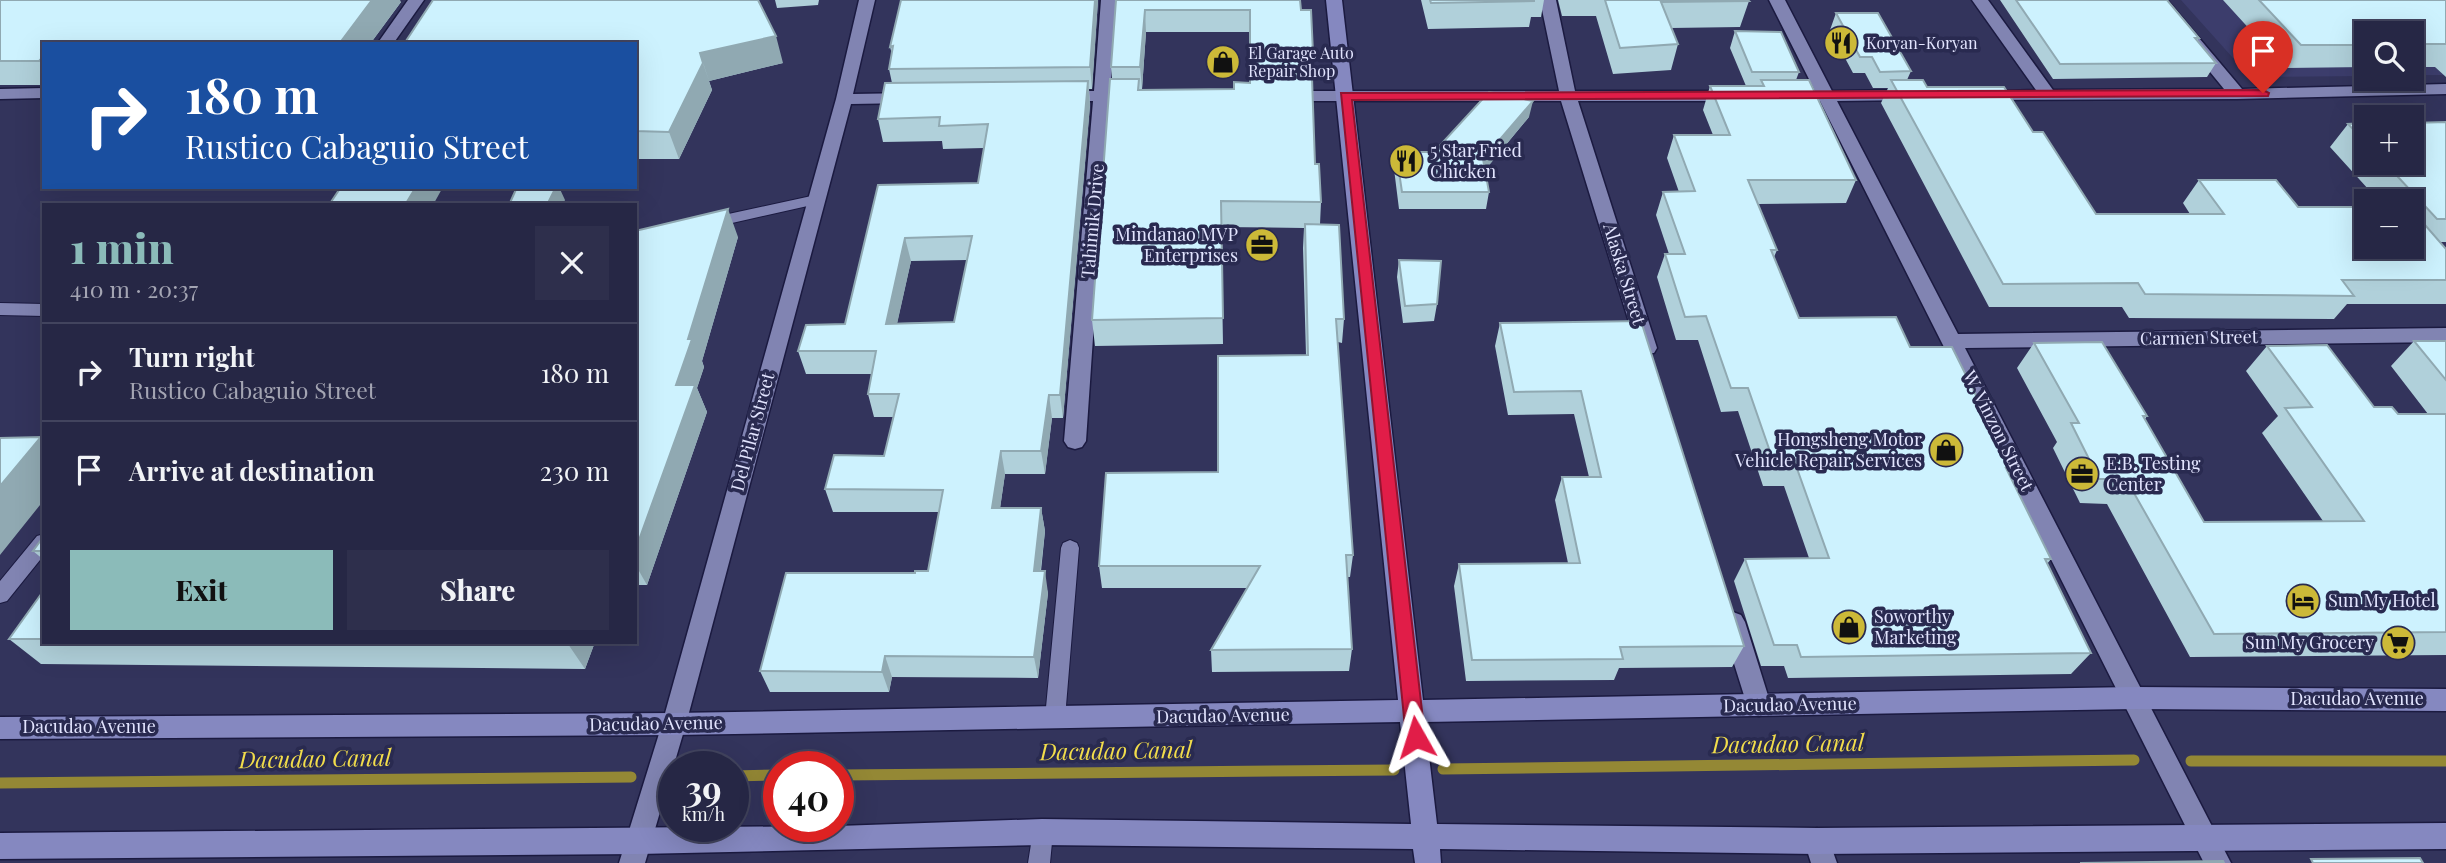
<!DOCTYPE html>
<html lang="en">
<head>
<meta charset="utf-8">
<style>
  :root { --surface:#262745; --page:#2e2f4c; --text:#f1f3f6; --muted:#a4a5b3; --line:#42445e; --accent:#8bbbb9 }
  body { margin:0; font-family:"Playfair Display",serif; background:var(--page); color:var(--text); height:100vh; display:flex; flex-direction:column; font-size:26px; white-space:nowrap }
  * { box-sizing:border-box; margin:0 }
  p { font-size:23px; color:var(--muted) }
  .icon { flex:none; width:38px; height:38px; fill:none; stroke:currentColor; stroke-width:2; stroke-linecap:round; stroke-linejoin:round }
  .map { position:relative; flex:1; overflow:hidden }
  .details { position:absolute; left:42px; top:203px; width:595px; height:441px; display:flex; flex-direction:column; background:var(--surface); border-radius:0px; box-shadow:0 7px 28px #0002,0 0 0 2px var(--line) }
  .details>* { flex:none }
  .top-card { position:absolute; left:42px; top:42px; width:595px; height:147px; border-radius:0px; box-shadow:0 7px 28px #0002,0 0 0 2px var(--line); background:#1a4fa0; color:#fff; overflow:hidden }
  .fabs { position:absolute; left:2354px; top:21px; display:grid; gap:14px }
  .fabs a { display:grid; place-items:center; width:70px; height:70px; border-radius:0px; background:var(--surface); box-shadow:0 7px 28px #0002,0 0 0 2px var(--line); font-size:35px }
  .speed { position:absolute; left:658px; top:751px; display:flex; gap:14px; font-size:35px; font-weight:700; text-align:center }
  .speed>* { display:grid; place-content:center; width:91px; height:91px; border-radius:50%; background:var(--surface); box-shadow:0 7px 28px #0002,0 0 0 2px var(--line); line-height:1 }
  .speed small { font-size:18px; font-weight:400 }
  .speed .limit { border:10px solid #d22; background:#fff; color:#111 }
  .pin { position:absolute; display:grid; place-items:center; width:60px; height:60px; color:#fff; margin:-72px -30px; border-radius:50% 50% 50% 0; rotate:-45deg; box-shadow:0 0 7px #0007 }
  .pin .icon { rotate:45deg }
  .me { position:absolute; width:77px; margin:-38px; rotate:354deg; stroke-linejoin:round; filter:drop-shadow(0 0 5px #0008) }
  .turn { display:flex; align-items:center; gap:24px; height:147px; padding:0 28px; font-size:32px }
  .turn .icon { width:91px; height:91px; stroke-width:2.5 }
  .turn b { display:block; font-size:49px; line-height:60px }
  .round { display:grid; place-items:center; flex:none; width:74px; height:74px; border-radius:0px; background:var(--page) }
  .headline { display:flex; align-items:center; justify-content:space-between; height:119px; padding:0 28px }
  h1 { font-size:42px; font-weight:800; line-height:52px; color:var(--accent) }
  .action { display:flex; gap:14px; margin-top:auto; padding:14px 28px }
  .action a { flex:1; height:80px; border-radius:0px; background:var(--accent); color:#111; font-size:28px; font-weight:800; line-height:80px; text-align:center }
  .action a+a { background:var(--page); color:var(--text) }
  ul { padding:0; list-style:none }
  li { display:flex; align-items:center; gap:21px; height:98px; padding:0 28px; border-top:2px solid var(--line) }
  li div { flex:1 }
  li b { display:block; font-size:26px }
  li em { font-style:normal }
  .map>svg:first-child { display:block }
</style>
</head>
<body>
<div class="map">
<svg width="2446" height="863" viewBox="0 0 2446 863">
  <rect width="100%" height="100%" fill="#33345c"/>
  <path fill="#3c3d6c" d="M2181 0H2446V75H2412V33H2366V76L2250 77Z"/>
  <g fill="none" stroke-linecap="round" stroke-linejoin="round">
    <path stroke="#948835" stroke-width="11" d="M2191 761H2446
      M1443 769 2134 760
      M838 775 1394 770
      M733 776 779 775
      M0 783 631 777"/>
    <g stroke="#1b1a40" stroke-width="2">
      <path id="lane" d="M816 195 823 200 821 203 710 228 702 223 710 218Z
        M0 303 44 304V316L0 315Z
        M44 534V555L7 601 0 603V581L37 536Z
        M1070 540 1077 543 1079 548 1065 718 1062 725 1055 727 1048 725 1045 718 1061 548 1063 543Z
        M1042 822 1050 825 1053 832 1050 863H1028L1034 825Z"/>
    </g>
    <g stroke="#1b1a40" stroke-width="3">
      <path id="street" d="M408 0H424L393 44H377Z
        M859 0H875L853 94 911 93 919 98 911 103 851 104 686 724 645 863H619L662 724 836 99Z
        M1101 0H1117L1110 91H1135L1143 96 1135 101H1109L1086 441 1082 447 1075 449 1068 447 1064 441 1093 101H1062L1054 96 1062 91H1094Z
        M1540 0H1556L1575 91H1733L1741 96 1733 101H1578L1657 348 1654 353H1640L1637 348 1561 101H1286L1278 96 1286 91H1559Z
        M1769 0H1785L1832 91 1912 90 1920 95 1912 100 1837 101 1958 334 2446 328V342L1965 348 2231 863H2204L1820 101H1787L1779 96 1787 91H1815Z
        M1972 0H1988L2053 90 2224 89 2151 0H2167L2242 89 2446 84V94L2237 99 1983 100 1975 95 1977 92 2036 90Z
        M44 88V98L0 99V89Z
        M1733 612 1741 615 1745 622 1771 705 1768 713 1759 716 1750 713 1747 705 1721 622 1725 615Z
        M1817 828 1826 832 1837 863H1811L1804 841 1808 832Z"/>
    </g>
    <g stroke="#1b1a40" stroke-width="3">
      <path id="secondary" d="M1326 0H1342L1423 700 2134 687 2446 689V711L2134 709 1425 722 1437 824 1817 828 2446 823V849L1817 854 1440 849 1441 863H1415L1413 849 1042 845 638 854 0 859V833L838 826 1042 819 1411 824 1400 722 674 735 0 739V717L674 713 1398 700Z"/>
    </g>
    <use href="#lane" fill="#8184b2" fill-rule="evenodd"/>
    <use href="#street" fill="#8184b2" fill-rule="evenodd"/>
    <use href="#secondary" fill="#8588c0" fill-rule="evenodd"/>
  </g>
  <path fill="#b0d0da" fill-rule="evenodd" d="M0 0 401 2 370 44H44V85H0Z
    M433 0 783 63 709 81 712 90 679 159H635V44Z
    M775 0H819L818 5 777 8Z
    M1098 0 1092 89H1089L1090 105 1063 418H1052L1045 474H1005L1000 508H1041L1045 531 1041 571 1048 593 1038 678 892 677 889 692H770L760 671 915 573 928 571 939 512H833L825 489 884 456 893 417H874L868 394 872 374H806L798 351 845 324 878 185 978 183 984 148 943 149 942 141 883 142 878 119 892 83 889 69 892 54 890 47ZM967 260 954 322 897 323 911 261Z
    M1116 0 1301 10 1313 53 1312 76H1311V78L1315 164 1321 202 1320 224 1344 319 1342 343 1338 342 1353 555 1350 577H1347L1352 649 1349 671 1212 672 1211 650 1247 588H1102L1099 566 1218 472 1306 355 1303 248 1304 228 1221 227 1223 344 1095 346 1092 320 1112 79 1111 67ZM1146 32H1249V83L1234 89H1142Z
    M1421 0H1544L1541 17H1531L1529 27 1428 29Z
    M1558 0H1748L1749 1 1740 27 1671 28 1678 44 1671 70 1613 74 1596 16H1562Z
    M2000 0H2167L2199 38 2197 41 2216 63 2207 77 2053 79Z
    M2223 0H2446V77L2435 67H2412V33H2366V67L2285 68Z
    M1836 13 1911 71 1907 80 1927 87 2033 132 2096 214H2190L2183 203 2199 180 2298 207 2412 247V201H2379L2330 147 2348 124 2366 123V163H2412L2446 122V242H2440L2446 249V304H2347L2334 319 2129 318 2122 307H1989L1881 103 1888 88H1873L1865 73H1853L1830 30Z
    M1735 31 1799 72 1796 80 1856 180 1846 203 1758 204 1777 250 1774 257 1799 318 1910 347 2012 468 2008 473 2051 559 2047 564 2091 653 2071 674 1788 678 1784 666H1761L1734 581 1745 559 1809 558 1784 486H1763L1738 411 1721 412 1698 340H1676L1657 277 1665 254H1669L1656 215 1663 192H1679L1667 158 1674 135H1713L1703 110 1710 86H1746L1730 48Z
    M1529 117 1485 170 1489 192 1486 209H1399L1394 169 1396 152H1434Z
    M635 231 738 237 702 361 704 367 697 388 707 412 647 585H635Z
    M1399 260 1437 304 1434 321 1403 323 1397 277Z
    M1641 321 1744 646 1732 667 1619 668 1614 680 1466 681 1454 586 1459 564 1568 563 1555 500 1562 477H1589L1574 414 1508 415 1495 346 1500 323Z
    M2414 341H2446V655L2190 657 2107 504 2080 503 2053 448 2057 442 2017 368 2034 343 2147 416 2145 419 2204 522 2323 521 2262 433 2278 416 2246 371 2267 346 2374 407 2398 414H2428L2391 366Z
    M44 536V560L33 551Z
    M44 590V642H595L585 669 41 664 9 639Z"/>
  <path fill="#90a9b2" d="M372 0H400L401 2 370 44H339Z
    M1095 0H1098L1092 89 1090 67Z
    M1145 10 1146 32 1142 89 1140 67Z
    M776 36 783 63 709 81 700 53Z
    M44 56V67L39 61Z
    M703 63 712 90 679 159 669 132Z
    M1088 81 1090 105 1063 418 1060 395Z
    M1533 101 1529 117 1480 176 1483 159Z
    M416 187H443L433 205H405Z
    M556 187H559L565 200 563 205H547Z
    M728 209 738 237 702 361 704 367 697 388 707 412 647 585 635 564V551L688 339Z
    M905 238 911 261 892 347 886 324Z
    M1049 395 1052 418 1045 474 1041 451Z
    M41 437 44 440V500L0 555V486Z
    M1001 451 1005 474 997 530 992 508Z
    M1041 508 1045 531 1038 593 1034 571Z
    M1045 571 1048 593 1038 678 1034 657Z
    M568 642H595L585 669 568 644Z
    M885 656 892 677 889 692 882 672Z"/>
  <path fill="#cdf2fe" stroke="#90a9b2" stroke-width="2" fill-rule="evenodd" d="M0 0H372L339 44H44V56L39 61H0Z
    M433 0H758L776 36 700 53 703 63 669 132 635 131V44H404Z
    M901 0H1095L1090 67 889 69 893 46 890 47Z
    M1116 0H1300L1301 10H1311L1313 53H1311V66L1250 67V10H1145L1140 67H1111Z
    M1430 0H1534V1L1431 3Z
    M1605 0H1748L1749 1 1661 2 1678 44 1620 48Z
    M2016 0H2167L2199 38H2195L2216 63 2060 64Z
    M2259 0H2446V44H2412V33H2366V45H2301Z
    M1836 13H1878L1911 71 1880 72 1872 57H1860Z
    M1735 31 1781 32 1799 72H1752Z
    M1250 78H1312L1315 164H1319L1321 202 1221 201 1223 318 1092 320 1110 79H1139L1138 90 1234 89V82L1250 83Z
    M1761 80H1809L1856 180H1748L1777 250H1771L1799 318 1896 317 1910 347H1952L2012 468H2006L2051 559H2045L2091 653 1801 657 1797 645H1774L1745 559 1829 558 1795 463H1774L1748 388H1731L1706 316 1685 317 1665 254H1685L1663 192 1695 191 1674 135H1730L1710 86H1764Z
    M1891 80H1923L1927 87H2004L2033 132H2043L2096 214H2224L2199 180H2276L2298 207H2366V247H2412V210L2446 249V280H2342L2354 296 2145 294 2138 283 2003 284Z
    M1088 81 1060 395H1049L1041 451H1001L992 508H1041L1034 571H1045L1034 657 885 656 882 672 760 671 786 573H915V571H928L943 490 825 489 834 455 884 456 899 394H868L876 351H798L806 325 845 324 878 185 978 183 988 124 939 126 940 117 878 119 885 83ZM972 236 954 322 886 324 905 238Z
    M1489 92 1533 101 1483 159 1489 192H1402L1396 152H1434Z
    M2446 122V219H2437L2385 163H2412V123Z
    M2366 123V143L2348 124Z
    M341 187H416L405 205H329Z
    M517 187H556L547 205H509Z
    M728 209 688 339H692L676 385H695L635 551V231Z
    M1305 224 1339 225 1344 319H1336L1353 555H1346L1352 649 1211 650 1260 566H1099L1106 473 1218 472V356L1308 355Z
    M1399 260 1441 261 1437 304 1405 306Z
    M1641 321 1744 646 1620 647 1623 659 1472 660 1459 564 1580 563 1562 477H1601L1581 391 1514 392 1500 323Z
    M2414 341H2446V380Z
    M2102 342 2147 416H2143L2204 522 2364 521 2285 408 2312 407 2267 346 2327 345 2374 407H2392L2398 414H2446V632L2214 634 2126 479H2099L2071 423H2079L2034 343Z
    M41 437 0 486V438Z
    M44 536V551H33Z
    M44 590V639H9Z
    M417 642H568V644Z
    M2420 858 2423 863H2313L2311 859Z
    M2223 861 2224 863H2080Z"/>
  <path fill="#e11d48" stroke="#92132f" stroke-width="2" d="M2263 90 2269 93 2268 96 1352 100 1425 737 1423 744 1416 746 1409 744 1406 737 1341 93Z"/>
  <defs>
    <g id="restaurant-disc" transform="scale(1.75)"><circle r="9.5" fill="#ccb938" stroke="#292a50"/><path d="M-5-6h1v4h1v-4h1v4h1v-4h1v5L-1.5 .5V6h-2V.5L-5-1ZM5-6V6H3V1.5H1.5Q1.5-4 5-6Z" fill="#111"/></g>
    <g id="shop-disc" transform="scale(1.75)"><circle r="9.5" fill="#ccb938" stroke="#292a50"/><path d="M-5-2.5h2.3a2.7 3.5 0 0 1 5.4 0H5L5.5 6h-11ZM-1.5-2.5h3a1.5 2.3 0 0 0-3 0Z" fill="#111"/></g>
    <g id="office-disc" transform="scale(1.75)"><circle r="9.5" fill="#ccb938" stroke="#292a50"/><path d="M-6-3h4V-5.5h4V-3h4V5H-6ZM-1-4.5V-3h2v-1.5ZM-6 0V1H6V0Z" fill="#111"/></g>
    <g id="hotel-disc" transform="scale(1.75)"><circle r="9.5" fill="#ccb938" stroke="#292a50"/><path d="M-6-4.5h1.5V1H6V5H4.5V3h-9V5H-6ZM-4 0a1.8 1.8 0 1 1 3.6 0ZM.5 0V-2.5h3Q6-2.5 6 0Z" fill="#111"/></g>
    <g id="supermarket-disc" transform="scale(1.75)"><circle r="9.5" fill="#ccb938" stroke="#292a50"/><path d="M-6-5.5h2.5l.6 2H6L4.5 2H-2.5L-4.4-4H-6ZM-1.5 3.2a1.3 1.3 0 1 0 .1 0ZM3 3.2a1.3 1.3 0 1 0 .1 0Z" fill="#111"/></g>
  </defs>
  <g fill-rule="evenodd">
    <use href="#restaurant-disc" x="1841" y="43"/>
    <use href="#shop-disc" x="1223" y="62"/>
    <use href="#restaurant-disc" x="1406" y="161"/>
    <use href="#office-disc" x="1262" y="245"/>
    <use href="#shop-disc" x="1946" y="450"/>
    <use href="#office-disc" x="2082" y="474"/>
    <use href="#hotel-disc" x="2303" y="601"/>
    <use href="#shop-disc" x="1849" y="627"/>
    <use href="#supermarket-disc" x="2398" y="643"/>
  </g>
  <g text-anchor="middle" stroke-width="7" stroke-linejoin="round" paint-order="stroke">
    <g font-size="16" fill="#e2e4fe" stroke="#292a50" text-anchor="start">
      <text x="1866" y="49">Koryan-Koryan</text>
      <text x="1248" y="59">El Garage Auto<tspan x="1248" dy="18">Repair Shop</tspan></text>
    </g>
    <g font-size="18" fill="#e2e4fe" stroke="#292a50" text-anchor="start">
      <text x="1430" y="157">5 Star Fried<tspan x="1430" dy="21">Chicken</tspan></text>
      <text x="1238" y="241" text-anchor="end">Mindanao MVP<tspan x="1238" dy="21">Enterprises</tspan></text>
      <text x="1922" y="446" text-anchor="end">Hongsheng Motor<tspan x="1922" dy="21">Vehicle Repair Services</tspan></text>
      <text x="2106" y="470">E.B. Testing<tspan x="2106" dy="21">Center</tspan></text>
      <text x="2328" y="607">Sun My Hotel</text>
      <text x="1874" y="623">Soworthy<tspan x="1874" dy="21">Marketing</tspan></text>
      <text x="2374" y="649" text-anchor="end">Sun My Grocery</text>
    </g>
    <g font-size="18" fill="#e2e4fe" stroke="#292a50">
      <text transform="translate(1093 221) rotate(-85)" y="6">Tahimik Drive</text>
      <text transform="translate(1624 274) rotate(73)" y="6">Alaska Street</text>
      <text transform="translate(2199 338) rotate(-1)" y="6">Carmen Street</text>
      <text transform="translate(1998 431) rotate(63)" y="6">W. Vinzon Street</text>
      <text transform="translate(753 432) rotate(-75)" y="6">Del Pilar Street</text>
      <text x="2357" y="705">Dacudao Avenue</text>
      <text transform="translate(1790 705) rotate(-1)" y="6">Dacudao Avenue</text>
      <text transform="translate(1223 716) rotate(-1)" y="6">Dacudao Avenue</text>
      <text transform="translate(656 724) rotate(-1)" y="6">Dacudao Avenue</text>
      <text x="89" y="733">Dacudao Avenue</text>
    </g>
    <g font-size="23" font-style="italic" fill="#f2dd4b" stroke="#292a50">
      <text transform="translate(1788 744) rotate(-1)" y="8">Dacudao Canal</text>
      <text transform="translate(1116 751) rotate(-1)" y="8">Dacudao Canal</text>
      <text transform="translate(315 759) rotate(-1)" y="8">Dacudao Canal</text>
    </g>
  </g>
</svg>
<div class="fabs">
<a><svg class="icon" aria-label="search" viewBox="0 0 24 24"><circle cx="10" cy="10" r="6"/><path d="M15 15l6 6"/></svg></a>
<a>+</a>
<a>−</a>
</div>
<div class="speed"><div>39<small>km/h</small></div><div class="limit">40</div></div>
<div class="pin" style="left:2263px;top:93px;background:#d93025"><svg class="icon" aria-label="arrive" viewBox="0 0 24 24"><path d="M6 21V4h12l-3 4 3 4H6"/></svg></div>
<svg class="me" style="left:1416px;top:737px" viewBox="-20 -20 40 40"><path d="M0-17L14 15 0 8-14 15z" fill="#e11d48" stroke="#fff" stroke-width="4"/></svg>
<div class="top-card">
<div class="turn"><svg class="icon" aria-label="right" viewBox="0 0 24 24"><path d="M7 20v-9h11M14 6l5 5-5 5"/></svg><div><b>180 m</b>Rustico Cabaguio Street</div></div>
</div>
<section class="details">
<div class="headline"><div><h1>1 min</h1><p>410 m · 20:37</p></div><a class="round"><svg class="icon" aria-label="close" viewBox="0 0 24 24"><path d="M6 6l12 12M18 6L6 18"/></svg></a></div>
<ul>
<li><svg class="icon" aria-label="right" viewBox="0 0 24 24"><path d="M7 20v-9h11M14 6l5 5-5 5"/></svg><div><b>Turn right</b><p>Rustico Cabaguio Street</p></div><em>180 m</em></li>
<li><svg class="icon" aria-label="arrive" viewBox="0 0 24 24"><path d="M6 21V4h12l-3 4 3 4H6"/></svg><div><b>Arrive at destination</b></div><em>230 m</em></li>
</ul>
<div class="action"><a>Exit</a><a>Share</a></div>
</section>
</div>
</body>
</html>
